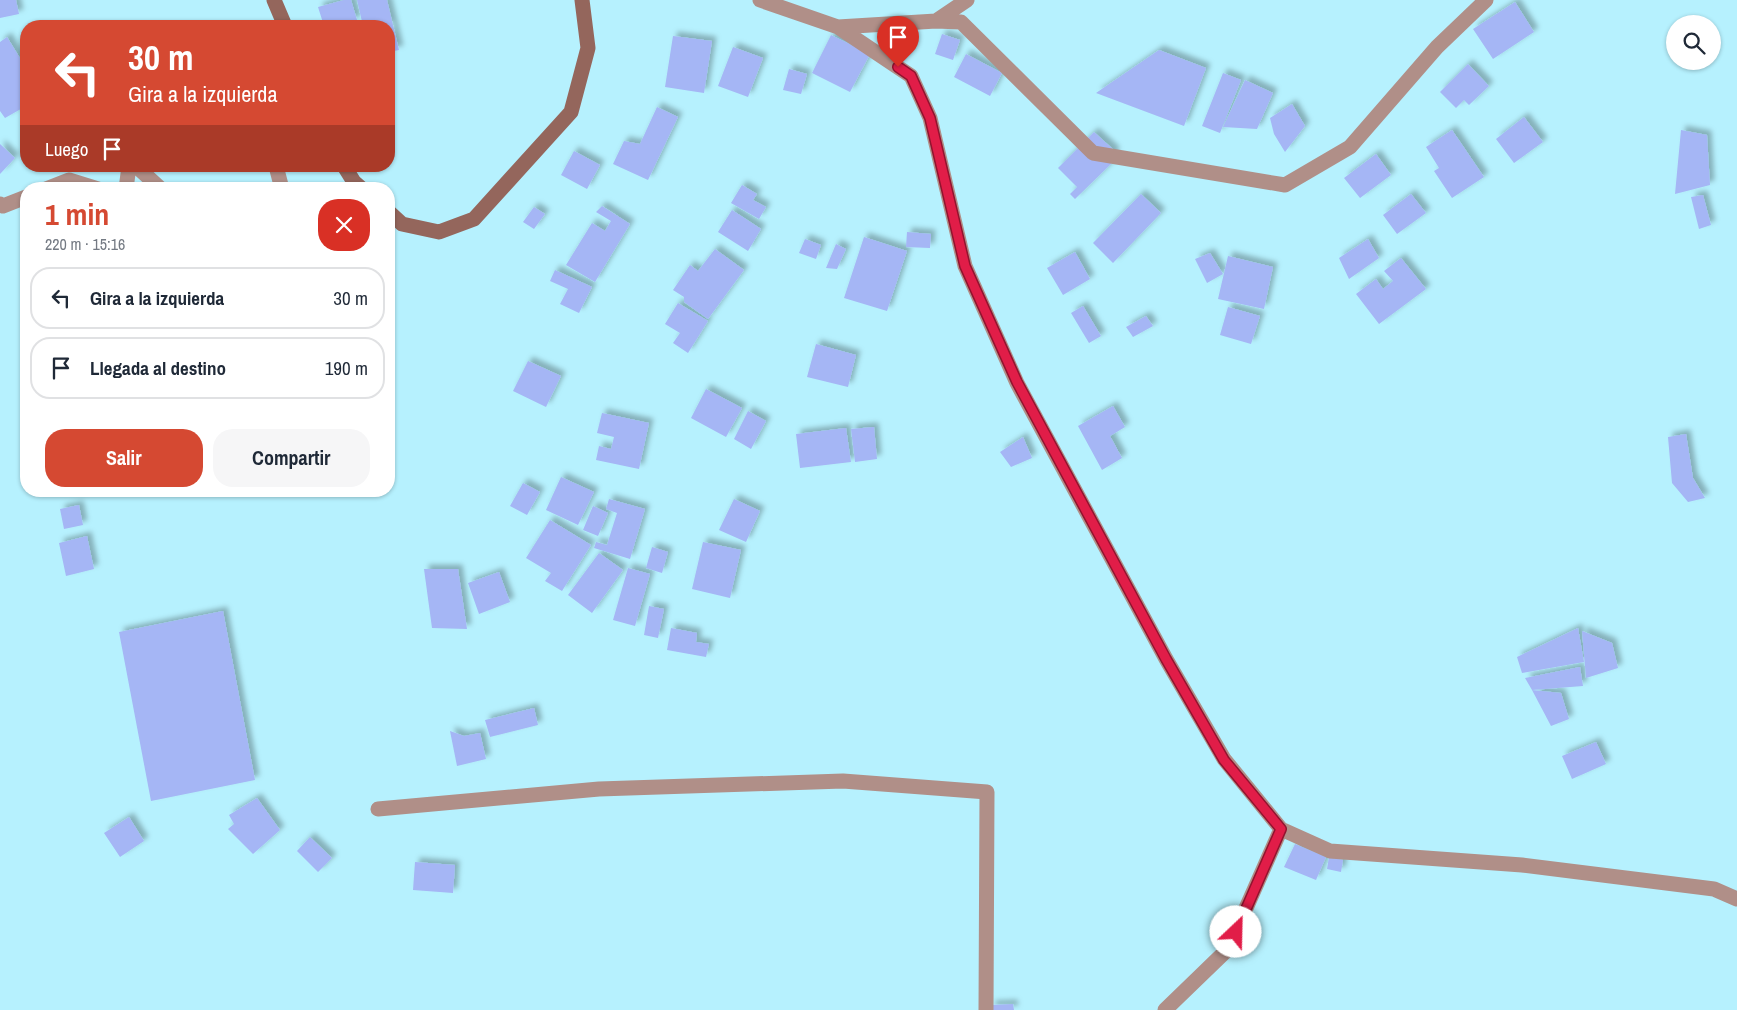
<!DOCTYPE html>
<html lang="es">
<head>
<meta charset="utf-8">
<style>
  :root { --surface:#fff; --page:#f6f6f7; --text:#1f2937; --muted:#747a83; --line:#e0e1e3; --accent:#d54932 }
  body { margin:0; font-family:"Archivo Narrow",sans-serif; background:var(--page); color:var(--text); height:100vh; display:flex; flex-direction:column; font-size:19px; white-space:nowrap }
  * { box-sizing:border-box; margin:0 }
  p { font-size:16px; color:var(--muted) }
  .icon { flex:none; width:28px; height:28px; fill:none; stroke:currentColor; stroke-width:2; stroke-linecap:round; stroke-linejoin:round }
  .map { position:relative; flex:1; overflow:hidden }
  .side { position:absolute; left:20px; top:182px; width:375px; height:315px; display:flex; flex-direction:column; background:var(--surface); border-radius:20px; box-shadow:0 1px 4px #0004 }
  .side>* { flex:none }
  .banner { position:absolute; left:20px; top:20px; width:375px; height:152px; border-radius:20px; box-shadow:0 1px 4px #0004; background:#d54932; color:#fff; overflow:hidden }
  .fabs { position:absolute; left:1666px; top:15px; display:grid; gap:10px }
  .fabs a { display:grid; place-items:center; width:55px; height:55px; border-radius:50%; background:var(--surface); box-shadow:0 1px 4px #0004; font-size:25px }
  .pin { position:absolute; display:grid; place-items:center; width:42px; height:42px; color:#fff; margin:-51px -21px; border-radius:50% 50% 50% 0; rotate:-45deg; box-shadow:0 0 5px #0007 }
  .pin .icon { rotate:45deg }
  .me { position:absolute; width:55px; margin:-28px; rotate:24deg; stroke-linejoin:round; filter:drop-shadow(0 0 4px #0008) }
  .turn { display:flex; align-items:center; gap:18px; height:105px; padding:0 25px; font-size:22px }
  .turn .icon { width:65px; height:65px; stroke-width:2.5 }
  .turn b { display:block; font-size:35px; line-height:42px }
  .then { display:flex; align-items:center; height:48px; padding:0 25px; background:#0003; gap:10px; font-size:19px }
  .round { display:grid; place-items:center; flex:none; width:52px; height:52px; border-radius:20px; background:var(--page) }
  .summary { display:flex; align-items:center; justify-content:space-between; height:85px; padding:0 25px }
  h1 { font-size:30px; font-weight:800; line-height:38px; color:var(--accent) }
  .cta { display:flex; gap:10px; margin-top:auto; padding:10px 25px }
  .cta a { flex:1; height:58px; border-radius:20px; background:var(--accent); color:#fff; font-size:20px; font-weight:800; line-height:58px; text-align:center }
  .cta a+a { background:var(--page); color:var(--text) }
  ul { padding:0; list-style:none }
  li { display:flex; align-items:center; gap:15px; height:62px; margin:0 10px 8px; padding:0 15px; border:2px solid var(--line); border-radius:20px }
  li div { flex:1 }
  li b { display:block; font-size:19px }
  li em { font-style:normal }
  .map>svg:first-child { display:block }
</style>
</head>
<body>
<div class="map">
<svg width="1737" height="1010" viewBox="0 0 1737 1010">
  <defs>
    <filter id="shadow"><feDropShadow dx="4.5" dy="-4.5" stdDeviation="2.5" flood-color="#0004"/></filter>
  </defs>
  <rect width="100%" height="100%" fill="#b6f1fe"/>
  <path fill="#a5b6f5" filter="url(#shadow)" d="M0 0H16L19 14 0 18Z
    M344 0H351L357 20 346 23 347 26H324L318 7Z
    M357 0H387L399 50 389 52V26H363Z
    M1515 2 1534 32 1493 59 1473 29Z
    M942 34 960 40 953 60 935 54Z
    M831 35 870 54 850 92 812 73Z
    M673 36 712 41 704 93 665 87Z
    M7 37 26 68V106L5 118 0 111V42Z
    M733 47 763 58 748 97 718 86Z
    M1159 50 1206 68 1184 126 1096 93Z
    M966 54 1002 73 990 96 954 77Z
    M1468 64 1489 86 1469 105 1464 100 1456 108 1440 92Z
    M789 69 807 74 801 94 783 90Z
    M1223 73 1241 80 1220 133 1202 126Z
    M1245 80 1273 93 1257 129 1223 127Z
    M1292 104 1305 126 1285 152 1274 134 1270 118Z
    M657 107 678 117 648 180 613 164 624 141 640 144Z
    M1524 117 1543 142 1514 163 1496 139Z
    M1452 130 1484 177 1452 198 1434 171 1439 168 1426 147Z
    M1681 130 1707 135 1710 185 1675 194Z
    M1094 132 1115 151 1111 164 1075 199 1070 194 1077 187 1058 168Z
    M0 144 15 158 0 174Z
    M574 151 600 165 587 189 561 175Z
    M1376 154 1391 175 1360 198 1344 178Z
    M742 185 757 194 753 200 766 207 759 219 731 203Z
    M1141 194 1161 213 1113 263 1093 243Z
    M1411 194 1426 213 1397 234 1383 215Z
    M1703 195 1711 225 1699 229 1691 197Z
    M602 206 630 224 595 282 566 265 592 223 605 231 611 221 596 212Z
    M534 207 545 214 534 229 523 222Z
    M732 210 761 229 748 251 718 232Z
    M907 232 931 234 930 248 906 247Z
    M864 237 907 251 887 311 844 298Z
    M805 239 821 245 816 259 799 253Z
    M1368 239 1379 258 1349 279 1339 258Z
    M836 244 846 249 837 269 826 268Z
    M715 249 744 270 708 319 684 302V297L673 290 690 265 698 271Z
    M1075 252 1090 279 1063 295 1047 268Z
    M1210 253 1223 274 1207 283 1195 259Z
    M1228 256 1273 267 1264 309 1218 299Z
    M1401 258 1426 289 1379 324 1356 294 1376 279 1383 289 1393 281 1384 271Z
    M555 270 592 287 579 313 560 304 568 289 550 281Z
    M678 303 708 321 688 353 673 343 680 333 665 324Z
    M1083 306 1101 336 1089 343 1071 313Z
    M1228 307 1260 316 1251 344 1220 335Z
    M1146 316 1153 326 1133 337 1126 327Z
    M816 344 856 355 848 387 807 377Z
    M528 361 561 376 546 407 513 391Z
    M706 389 742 408 726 437 691 418Z
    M1113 406 1125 427 1110 436 1122 458 1102 470 1078 426Z
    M748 411 766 421 751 449 734 439Z
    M602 413 649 423 639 469 596 460 599 446 611 449 614 437 597 433Z
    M874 427 877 459 855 462 851 429Z
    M846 428 851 462 800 468 796 434Z
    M1686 434 1693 478 1705 498 1688 502 1672 483 1668 437Z
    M1023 437 1032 458 1011 467 1000 452Z
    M561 477 594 492 578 525 546 510Z
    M523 483 540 492 527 515 510 506Z
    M609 499 645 509 630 559 594 548 596 542 607 545 617 513 606 509Z
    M734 499 760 511 746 542 719 530Z
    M79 505 83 525 64 529 60 509Z
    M593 506 608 513 598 536 583 530Z
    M550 520 591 545 562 591 545 581 551 573 526 558Z
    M87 536 94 569 66 576 59 543Z
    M703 542 741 550 730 598 692 589Z
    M652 547 668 552 662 573 646 568Z
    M599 553 623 570 592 613 568 595Z
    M628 568 650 574 635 626 613 620Z
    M424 569H458L467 629 432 628Z
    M499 572 510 602 479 614 468 583Z
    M649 606 664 609 658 638 644 635Z
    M223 611 255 780 151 801 119 632Z
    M671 628 697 633 696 642 709 644 706 657 667 650Z
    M1578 628 1584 662 1522 673 1517 657Z
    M1582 631 1612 643 1618 668 1586 678Z
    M1580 667 1583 686 1532 690 1525 678Z
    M1532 690 1561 693 1569 719 1551 726Z
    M534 708 538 725 490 737 485 720Z
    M450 731 464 736 480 733 486 759 457 766Z
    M1596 742 1606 764 1572 779 1562 756Z
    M257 798 280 830 253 854 228 829 234 824 229 815Z
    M129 817 144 841 120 857 104 833Z
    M310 837 332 858 318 872 297 851Z
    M1295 844 1326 857 1316 880 1284 867Z
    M1329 857 1343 860 1341 872 1327 869Z
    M415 862 455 865 453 893 413 890Z
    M1013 1004 1014 1010H991V1005Z"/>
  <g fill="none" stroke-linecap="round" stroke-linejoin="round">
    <path stroke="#b08f88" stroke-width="15" d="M760 0 838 27 911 76 930 118 965 266 1017 383 1166 659 1224 759 1281 829 1330 851 1522 865 1714 889 1737 899
      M936 21 967 0
      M838 27 936 21 961 22 1093 153 1285 185 1350 147 1437 47 1486 0
      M136 166 161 189
      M276 166 282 189
      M46 189 69 180 98 189
      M126 189 129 166
      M0 204 3 206 26 197
      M378 809 599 789 843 781 987 792 986 1010
      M1165 1010 1228 949 1281 829"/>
    <path stroke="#94665c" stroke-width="15" d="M274 0 285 26
      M344 166 354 182 362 189
      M389 212 402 224 439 232 474 219 571 112 588 48 582 0"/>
  </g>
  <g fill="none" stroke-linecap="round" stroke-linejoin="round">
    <g stroke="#92132f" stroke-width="12">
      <path id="route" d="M898 67 911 76 930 118 965 266 1017 382 1166 659 1224 760 1281 829 1236 932"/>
    </g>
    <use href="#route" stroke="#e11d48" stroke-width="9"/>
  </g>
</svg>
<div class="fabs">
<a><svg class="icon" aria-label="search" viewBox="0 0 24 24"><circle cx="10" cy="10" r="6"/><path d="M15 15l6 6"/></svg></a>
</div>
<div class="pin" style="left:898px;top:67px;background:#d93025"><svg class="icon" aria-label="arrive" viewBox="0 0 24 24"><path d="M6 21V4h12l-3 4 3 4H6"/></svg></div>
<svg class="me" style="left:1236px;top:932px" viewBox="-20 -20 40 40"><circle r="19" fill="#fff"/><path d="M0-13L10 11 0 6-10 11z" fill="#e11d48"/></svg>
<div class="banner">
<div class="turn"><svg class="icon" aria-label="left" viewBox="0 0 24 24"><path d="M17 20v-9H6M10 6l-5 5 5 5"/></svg><div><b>30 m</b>Gira a la izquierda</div></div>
<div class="then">Luego<svg class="icon" aria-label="arrive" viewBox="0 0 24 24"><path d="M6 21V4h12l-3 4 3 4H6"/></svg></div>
</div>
<section class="side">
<div class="summary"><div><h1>1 min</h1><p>220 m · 15:16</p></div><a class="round" style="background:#d93025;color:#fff"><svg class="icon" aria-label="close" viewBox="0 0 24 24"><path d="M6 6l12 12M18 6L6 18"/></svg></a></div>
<ul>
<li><svg class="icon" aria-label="left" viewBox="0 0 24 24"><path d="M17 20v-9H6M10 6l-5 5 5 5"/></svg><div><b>Gira a la izquierda</b></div><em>30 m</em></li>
<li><svg class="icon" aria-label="arrive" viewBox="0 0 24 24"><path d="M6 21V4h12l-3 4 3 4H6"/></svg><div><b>Llegada al destino</b></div><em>190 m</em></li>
</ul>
<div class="cta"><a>Salir</a><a>Compartir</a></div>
</section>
</div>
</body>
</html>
